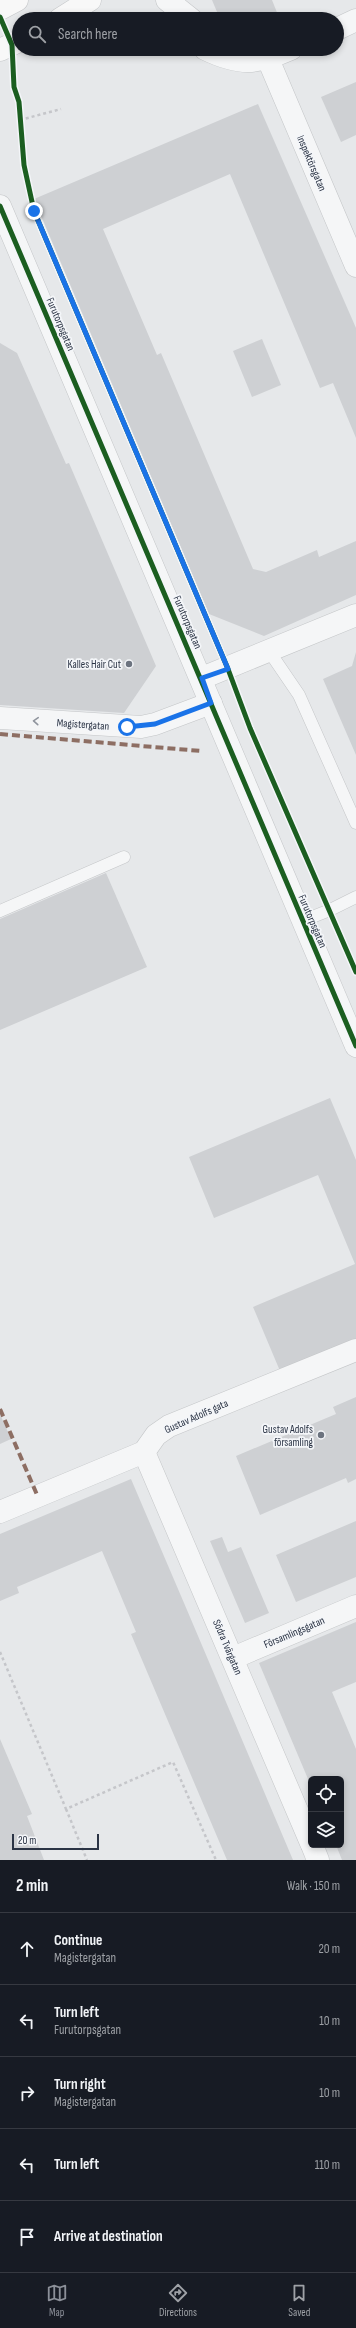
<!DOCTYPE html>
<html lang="en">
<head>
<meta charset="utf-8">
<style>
	body { margin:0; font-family:"Sofia Sans Condensed",sans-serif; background:#20242c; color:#f1f3f6 }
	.controls { position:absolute; right:12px; bottom:12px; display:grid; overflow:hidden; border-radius:6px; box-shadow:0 2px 6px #0003 }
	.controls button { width:36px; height:36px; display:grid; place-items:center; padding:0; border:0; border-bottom:1px solid #363941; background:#171b24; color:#f1f3f6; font:20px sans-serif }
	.scale { position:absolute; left:12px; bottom:10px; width:87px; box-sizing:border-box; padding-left:4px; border:2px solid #2b3445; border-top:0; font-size:11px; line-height:14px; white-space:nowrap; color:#2b3445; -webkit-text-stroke:3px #f4f6f9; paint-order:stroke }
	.stop { position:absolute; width:12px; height:12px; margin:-9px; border:3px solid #1a73e8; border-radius:50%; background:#fff }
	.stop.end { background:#1a73e8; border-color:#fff; box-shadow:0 1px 4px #0008 }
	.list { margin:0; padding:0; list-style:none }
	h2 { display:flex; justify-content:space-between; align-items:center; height:52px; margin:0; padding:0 16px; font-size:17px }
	h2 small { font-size:13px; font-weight:400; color:#9ea1a6 }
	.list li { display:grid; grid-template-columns:26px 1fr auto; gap:12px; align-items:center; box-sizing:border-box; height:72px; padding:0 16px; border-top:1px solid #363941 }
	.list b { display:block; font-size:15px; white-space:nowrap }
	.list p { margin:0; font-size:13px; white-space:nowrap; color:#9ea1a6 }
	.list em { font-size:13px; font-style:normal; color:#9ea1a6 }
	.icon { flex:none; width:22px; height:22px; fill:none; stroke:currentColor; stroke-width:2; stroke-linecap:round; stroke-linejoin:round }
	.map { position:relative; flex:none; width:356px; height:1860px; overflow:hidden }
	.search { position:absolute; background:#171b24; box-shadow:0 2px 6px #0003; left:12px; right:12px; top:12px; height:44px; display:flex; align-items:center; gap:10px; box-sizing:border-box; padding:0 14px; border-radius:22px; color:#9ea1a6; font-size:15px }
	.sheet { height:412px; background:#171b24 }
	nav { display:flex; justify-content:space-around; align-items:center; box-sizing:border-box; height:56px; border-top:1px solid #363941; background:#171b24; font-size:11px; color:#9ea1a6 }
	nav a { display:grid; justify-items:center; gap:2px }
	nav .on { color:#8c9099 }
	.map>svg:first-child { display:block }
	.building { fill:#ced0d3 }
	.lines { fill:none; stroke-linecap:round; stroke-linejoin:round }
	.service-casing { stroke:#c4c6c8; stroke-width:13 }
	.minor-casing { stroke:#c4c6c8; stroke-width:23 }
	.secondary-casing { stroke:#c4c6c8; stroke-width:23 }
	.path { stroke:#c5c6ca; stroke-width:2.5; stroke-dasharray:3 3; stroke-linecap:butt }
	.service { stroke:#f5f6f7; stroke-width:12 }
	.minor { stroke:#f5f6f7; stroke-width:22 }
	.secondary { stroke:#f8f8f8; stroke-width:22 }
	.quiet { stroke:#8d6e63; stroke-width:4; stroke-dasharray:8 4; stroke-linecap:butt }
	.cycleway-casing { stroke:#f4f6f9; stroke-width:8 }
	.cycleway { stroke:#1b5e20; stroke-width:5 }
	.oneway { stroke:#90959e }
	.route { stroke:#1a73e8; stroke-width:5 }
	.poi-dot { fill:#6c737f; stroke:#f4f6f9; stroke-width:1.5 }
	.labels { text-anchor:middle; stroke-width:3.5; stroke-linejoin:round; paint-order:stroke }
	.street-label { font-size:11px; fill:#2b3445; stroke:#f4f6f9 }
	.poi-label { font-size:11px; fill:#2b3445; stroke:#f4f6f9; text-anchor:end }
</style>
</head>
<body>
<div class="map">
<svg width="356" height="1860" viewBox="0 0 356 1860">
	<rect width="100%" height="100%" fill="#e6e8ea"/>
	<g class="building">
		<path d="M212 0H272L278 15 269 19H220Z"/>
		<path d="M356 82V135L341 142 321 97Z"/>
		<path d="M258 104 356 328V438L333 383 320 388 230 174 103 229 157 355 161 353 253 569 266 572 317 550 319 557 356 541V595L264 636 209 614 34 199Z"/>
		<path d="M262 339 281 385 252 397 233 351Z"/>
		<path d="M0 343 17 353 66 464 69 463 156 666 124 713 0 705Z"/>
		<path d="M356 652V755L323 679 352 666Z"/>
		<path d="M106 873 147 967 0 1030V919Z"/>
		<path d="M330 1098 356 1160V1339L280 1371 253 1307 355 1264 318 1175 214 1218 189 1157Z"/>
		<path d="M356 1397V1479L348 1483 346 1478 260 1515 236 1456 336 1414 333 1407Z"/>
		<path d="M0 1414 11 1439 0 1444Z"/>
		<path d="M131 1479 187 1610 293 1860H227L131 1634 136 1632 102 1551 17 1587 19 1593 0 1601V1534Z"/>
		<path d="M356 1521V1577L296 1602 276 1555Z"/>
		<path d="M222 1537 228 1552 241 1547 269 1613 245 1623 210 1541Z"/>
		<path d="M356 1622V1682L332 1692 356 1749V1860H342L336 1845H341V1779H311V1786L259 1663Z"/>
		<path d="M0 1739 32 1814 27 1816 44 1860H0Z"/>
	</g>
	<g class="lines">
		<g class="service-casing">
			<g id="service">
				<path d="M269 651 299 695 356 823"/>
				<path d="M0 911 124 857"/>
				<path d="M302 921 330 910 356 897"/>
			</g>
		</g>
		<g class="minor-casing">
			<g id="minor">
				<path d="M167 0 191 19"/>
				<path d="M337 29 356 20"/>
				<path d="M205 49C240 66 257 64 291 49"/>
				<path d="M268 59 356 266"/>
				<path d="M0 206 356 1046"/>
				<path d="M202 678 356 615"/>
				<path d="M0 718 141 727 155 724 211 703"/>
				<path d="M144 1452 311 1843"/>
				<path d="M0 1512 144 1452 156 1435 169 1426 356 1350"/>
				<path d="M233 1658 356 1606"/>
				<path d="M312 1845 318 1860"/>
			</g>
		</g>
		<g class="secondary-casing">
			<g id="secondary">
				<path d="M0 9 17 0"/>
				<path d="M60 19 90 0"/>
				<path d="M0 50 19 41"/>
			</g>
		</g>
		<g class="path">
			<path d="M20 120 61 109"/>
			<path d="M0 1652 66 1809 173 1762 216 1860"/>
			<path d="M66 1809 87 1860"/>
		</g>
		<use href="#service" class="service"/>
		<use href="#minor" class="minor"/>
		<use href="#secondary" class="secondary"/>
		<g class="quiet">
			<path d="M0 734 201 751"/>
			<path d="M0 1409 38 1497"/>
		</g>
		<g class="cycleway-casing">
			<g id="cycleway">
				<path d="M0 17 12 45 14 87 19 102 24 165 34 211 228 669 250 728 356 972"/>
				<path d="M0 206 356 1046"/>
			</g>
		</g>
		<use href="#cycleway" class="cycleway"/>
	</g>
	<defs><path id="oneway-chevron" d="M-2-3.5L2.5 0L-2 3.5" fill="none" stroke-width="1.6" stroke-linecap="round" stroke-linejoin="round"/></defs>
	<use class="oneway" href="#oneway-chevron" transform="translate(36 721) rotate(-176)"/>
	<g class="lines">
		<path class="route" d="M34 211 228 669 202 678 211 703 155 724 127 727"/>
	</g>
	<g class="poi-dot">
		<circle cx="129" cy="664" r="4"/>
		<circle cx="321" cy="1435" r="4"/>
	</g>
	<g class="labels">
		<g class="street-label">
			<text transform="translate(312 163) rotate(67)" y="4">Inspektörsgatan</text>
			<text transform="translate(61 324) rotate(67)" y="4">Furutorpsgatan</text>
			<text transform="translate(188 622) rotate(67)" y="4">Furutorpsgatan</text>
			<text transform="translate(83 724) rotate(4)" y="4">Magistergatan</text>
			<text transform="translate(313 921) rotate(67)" y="4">Furutorpsgatan</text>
			<text transform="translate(196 1416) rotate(-24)" y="4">Gustav Adolfs gata</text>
			<text transform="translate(294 1632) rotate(-23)" y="4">Församlingsgatan</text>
			<text transform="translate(228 1647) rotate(67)" y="4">Södra Tvärgatan</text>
		</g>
		<g class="poi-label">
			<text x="121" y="668">Kalles Hair Cut</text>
			<text x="313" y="1433">Gustav Adolfs<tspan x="313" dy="13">församling</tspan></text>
		</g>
	</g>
</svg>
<div class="controls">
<button><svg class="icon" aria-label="locate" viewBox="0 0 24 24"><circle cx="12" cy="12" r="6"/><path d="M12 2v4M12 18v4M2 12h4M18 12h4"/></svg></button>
<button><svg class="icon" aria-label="layers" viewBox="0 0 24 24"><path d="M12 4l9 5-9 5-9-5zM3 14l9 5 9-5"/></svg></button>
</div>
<div class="scale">20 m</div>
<div class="stop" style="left:127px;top:727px"></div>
<div class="stop end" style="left:34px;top:211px"></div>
<div class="search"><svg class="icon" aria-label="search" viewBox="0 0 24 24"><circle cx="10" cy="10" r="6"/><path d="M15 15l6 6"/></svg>Search here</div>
</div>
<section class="sheet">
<h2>2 min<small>Walk · 150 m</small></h2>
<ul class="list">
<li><svg class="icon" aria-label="ahead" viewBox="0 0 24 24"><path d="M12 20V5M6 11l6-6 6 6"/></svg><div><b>Continue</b><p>Magistergatan</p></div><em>20 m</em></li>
<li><svg class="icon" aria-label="left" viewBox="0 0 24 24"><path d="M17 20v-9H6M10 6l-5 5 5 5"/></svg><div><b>Turn left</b><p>Furutorpsgatan</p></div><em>10 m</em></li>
<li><svg class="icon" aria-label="right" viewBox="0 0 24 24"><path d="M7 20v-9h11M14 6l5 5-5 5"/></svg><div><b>Turn right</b><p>Magistergatan</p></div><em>10 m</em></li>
<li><svg class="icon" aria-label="left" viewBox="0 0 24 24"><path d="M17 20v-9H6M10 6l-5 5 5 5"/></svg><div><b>Turn left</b></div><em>110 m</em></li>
<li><svg class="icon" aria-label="arrive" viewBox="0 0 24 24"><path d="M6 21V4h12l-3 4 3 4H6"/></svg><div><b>Arrive at destination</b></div></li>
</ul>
</section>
<nav>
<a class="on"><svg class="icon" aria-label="map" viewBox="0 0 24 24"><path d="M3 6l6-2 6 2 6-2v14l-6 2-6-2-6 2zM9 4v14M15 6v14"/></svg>Map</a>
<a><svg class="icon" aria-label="directions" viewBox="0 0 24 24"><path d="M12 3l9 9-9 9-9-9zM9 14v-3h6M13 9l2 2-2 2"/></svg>Directions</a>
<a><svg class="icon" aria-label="saved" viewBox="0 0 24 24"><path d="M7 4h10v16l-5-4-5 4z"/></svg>Saved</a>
</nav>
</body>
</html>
